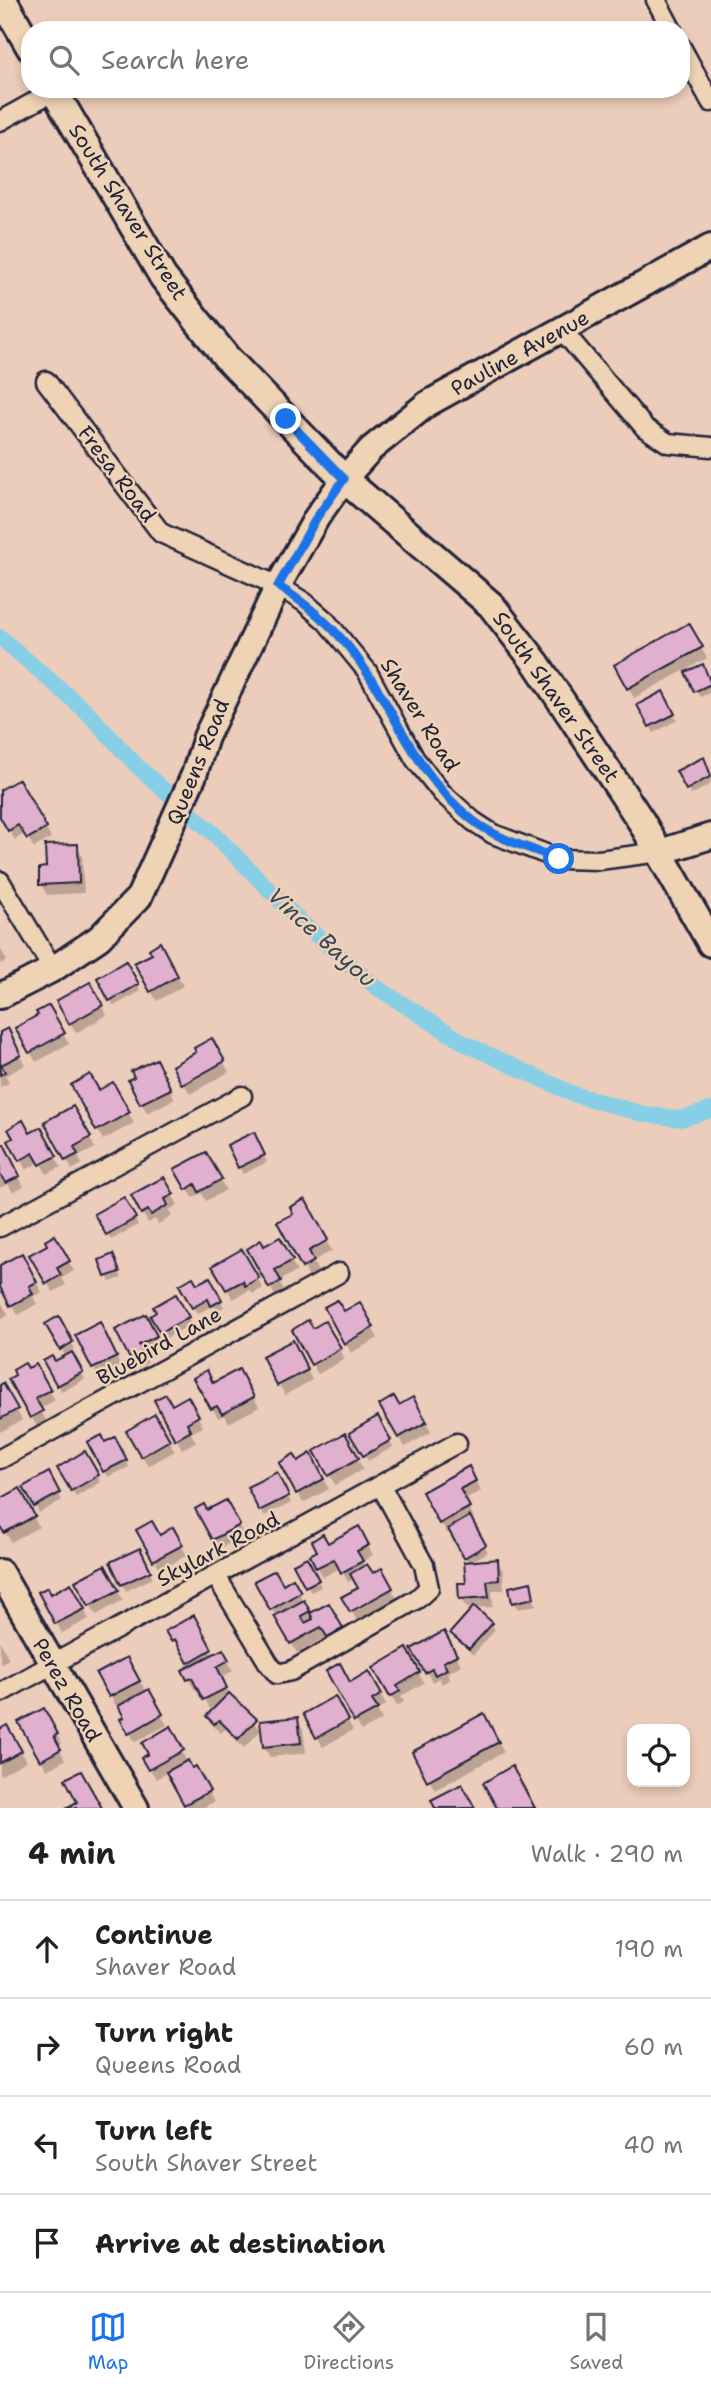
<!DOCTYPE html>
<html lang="en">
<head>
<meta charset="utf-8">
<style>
	body { margin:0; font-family:"Shantell Sans",sans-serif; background:#f2f2f2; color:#202124 }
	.controls { position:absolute; right:21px; bottom:21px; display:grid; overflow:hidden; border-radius:14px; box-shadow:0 4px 10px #0003 }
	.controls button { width:63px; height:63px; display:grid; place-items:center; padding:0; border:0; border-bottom:2px solid #e0e0e0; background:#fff; color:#202124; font:35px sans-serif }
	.stop { position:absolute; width:21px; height:21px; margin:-16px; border:5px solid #1a73e8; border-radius:50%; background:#fff }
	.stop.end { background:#1a73e8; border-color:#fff; box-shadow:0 2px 7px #0008 }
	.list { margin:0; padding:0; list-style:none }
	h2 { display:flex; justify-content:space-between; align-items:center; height:91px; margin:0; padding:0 28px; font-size:30px }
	h2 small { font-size:23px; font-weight:400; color:#757577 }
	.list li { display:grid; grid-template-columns:46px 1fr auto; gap:21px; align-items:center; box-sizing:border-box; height:98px; padding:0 28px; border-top:2px solid #e0e0e0 }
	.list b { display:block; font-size:26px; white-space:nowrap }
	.list p { margin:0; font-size:23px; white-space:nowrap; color:#757577 }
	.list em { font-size:23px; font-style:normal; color:#757577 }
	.icon { flex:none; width:38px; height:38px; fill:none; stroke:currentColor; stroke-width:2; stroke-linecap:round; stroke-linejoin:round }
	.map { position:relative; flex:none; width:711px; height:1808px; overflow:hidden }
	.search { position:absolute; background:#fff; box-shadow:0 4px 10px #0003; left:21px; right:21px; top:21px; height:77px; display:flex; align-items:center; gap:18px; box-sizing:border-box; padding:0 24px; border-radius:28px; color:#757577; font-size:26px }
	.sheet { height:483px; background:#fff }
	nav { display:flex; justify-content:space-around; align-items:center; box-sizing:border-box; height:98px; border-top:2px solid #e0e0e0; background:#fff; font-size:19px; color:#757577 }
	nav a { display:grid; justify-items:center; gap:4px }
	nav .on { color:#1a73e8 }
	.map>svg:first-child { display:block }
	.shadow { fill:#0003 }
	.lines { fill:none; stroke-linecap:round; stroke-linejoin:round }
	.canal { stroke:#86cfe7; stroke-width:16 }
	.building { fill:#e2b0cf; stroke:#22223b; stroke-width:2 }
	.street-casing { stroke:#22223b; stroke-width:23 }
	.secondary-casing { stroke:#22223b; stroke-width:30 }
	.primary-casing { stroke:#22223b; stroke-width:32 }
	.street { stroke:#eed3b5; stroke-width:18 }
	.secondary { stroke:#eed3b5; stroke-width:24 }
	.primary { stroke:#eed3b5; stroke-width:26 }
	.route { stroke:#1a73e8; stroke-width:9 }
	.labels { text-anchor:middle; stroke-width:5; stroke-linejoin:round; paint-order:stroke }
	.street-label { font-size:21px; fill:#22223b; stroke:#eed3b5 }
	.water-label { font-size:23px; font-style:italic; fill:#36455d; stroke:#eed3b5 }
</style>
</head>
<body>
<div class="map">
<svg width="711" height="1808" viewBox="0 0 711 1808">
	<rect width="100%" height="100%" fill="#ecccba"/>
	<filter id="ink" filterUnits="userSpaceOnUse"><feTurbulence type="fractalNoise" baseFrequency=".0143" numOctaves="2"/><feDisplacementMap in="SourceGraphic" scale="14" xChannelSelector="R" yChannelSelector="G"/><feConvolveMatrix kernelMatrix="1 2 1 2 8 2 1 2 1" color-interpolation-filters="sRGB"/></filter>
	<g filter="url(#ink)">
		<g class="shadow">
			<path d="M688 626 707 658 634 698 616 666Z"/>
			<path d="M706 672 711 692 700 697 696 691Z"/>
			<path d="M662 694 677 720 654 733 639 706Z"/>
			<path d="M704 759 711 772V784L691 795 679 772Z"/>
			<path d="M19 781 51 838 34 848 25 833 15 840 0 814V792Z"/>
			<path d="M77 846 82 856 84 893 47 895 41 885 48 869Z"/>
			<path d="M159 945 183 986 157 1001 136 964 154 954Z"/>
			<path d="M0 948 7 961 0 964Z"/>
			<path d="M126 964 141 991 114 1006 99 979Z"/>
			<path d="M90 984 107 1015 76 1033 58 1001Z"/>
			<path d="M48 1007 69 1044 36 1062 17 1029 41 1016Z"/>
			<path d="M0 1034 13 1040 25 1065 5 1076 9 1083 0 1087Z"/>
			<path d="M211 1040 229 1072 190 1094 174 1066 199 1053Z"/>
			<path d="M161 1071 175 1099 147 1113 130 1081Z"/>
			<path d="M112 1084 134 1123 103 1140 73 1086 98 1092Z"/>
			<path d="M73 1108 95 1148 78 1157 82 1164 72 1170 63 1154Z"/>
			<path d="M22 1123 40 1162 26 1170 11 1141 15 1139Z"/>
			<path d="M256 1141 267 1162 243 1174 229 1146Z"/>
			<path d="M0 1147 9 1156 24 1187 13 1192 8 1184 0 1188Z"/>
			<path d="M205 1154 226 1190 206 1201 202 1193 193 1198 177 1170Z"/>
			<path d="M56 1158 61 1167 47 1174 42 1166Z"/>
			<path d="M163 1179 178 1205 169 1210 172 1216 158 1224 155 1219 148 1223 133 1196Z"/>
			<path d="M123 1199 138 1225 111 1240 96 1215Z"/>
			<path d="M304 1201 332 1251 313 1261 318 1272 309 1277 280 1223 295 1214Z"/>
			<path d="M54 1237 74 1271 62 1278 66 1285 53 1292 32 1256 50 1246Z"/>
			<path d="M279 1240 297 1271 279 1281 285 1292 276 1297 249 1249 264 1248Z"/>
			<path d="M241 1251 263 1288 253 1294 250 1290 233 1299 215 1267Z"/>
			<path d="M21 1256 42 1292 33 1297 37 1304 18 1315 0 1283V1267Z"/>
			<path d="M116 1263 122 1278 110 1282 107 1276Z"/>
			<path d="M209 1279 224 1307 217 1311 213 1305 197 1314 181 1285 196 1286Z"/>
			<path d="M175 1296 191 1324 165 1339 153 1316Z"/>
			<path d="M0 1300 8 1314 1 1319 0 1318Z"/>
			<path d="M359 1305 378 1338 351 1353 326 1308 343 1314Z"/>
			<path d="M58 1318 75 1349 70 1352 85 1379 62 1392 45 1362 54 1363 66 1357 48 1324Z"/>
			<path d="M325 1323 345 1359 318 1374 294 1331 312 1330Z"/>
			<path d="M151 1326 161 1346 144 1355 148 1363 137 1368 117 1331Z"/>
			<path d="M105 1334 121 1367 99 1378 77 1336Z"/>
			<path d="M298 1352 312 1380 285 1395 279 1385Z"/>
			<path d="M35 1366 55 1400 40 1409 47 1422 37 1427 11 1379Z"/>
			<path d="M238 1371 259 1407 229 1423 225 1415 218 1418 196 1378 213 1385Z"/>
			<path d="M2 1385 22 1420 0 1432V1387Z"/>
			<path d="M188 1398 203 1427 191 1433 196 1442 182 1449 156 1401 172 1407Z"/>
			<path d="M413 1399 431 1432 405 1447 381 1405 398 1407Z"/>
			<path d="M155 1417 175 1451 148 1466 129 1432Z"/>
			<path d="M377 1419 393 1447 368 1461 352 1433Z"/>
			<path d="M345 1436 363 1469 335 1485 317 1451Z"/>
			<path d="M90 1443 118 1445 129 1467 108 1477Z"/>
			<path d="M84 1454 101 1482 76 1497 59 1469Z"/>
			<path d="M310 1456 329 1489 303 1503 281 1463H297Z"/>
			<path d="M468 1469 481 1491 464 1500 474 1518 470 1520 488 1552 469 1563 451 1531 447 1533 424 1493Z"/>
			<path d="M276 1474 291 1503 264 1516 249 1488Z"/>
			<path d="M48 1475 62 1500 39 1513 25 1487Z"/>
			<path d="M19 1491 39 1527 11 1542 0 1523V1501Z"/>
			<path d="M225 1502 244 1535 219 1549 197 1510 207 1512Z"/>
			<path d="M359 1529 373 1555 362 1562 365 1568 372 1576 381 1571 397 1598 357 1621 344 1598 361 1588 355 1578 348 1582 340 1568 323 1577 312 1556Z"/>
			<path d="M172 1530 187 1555 161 1570 138 1531 160 1537Z"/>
			<path d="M142 1556 153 1578 126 1591 112 1563Z"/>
			<path d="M306 1559 321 1587 311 1592 296 1565Z"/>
			<path d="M497 1561 503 1571 504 1590H492L493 1607 467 1608 461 1599 467 1584Z"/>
			<path d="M104 1567 123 1600 96 1615 78 1582Z"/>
			<path d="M293 1581 310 1615 329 1605 347 1639 334 1646 328 1636 297 1653 256 1582 283 1586Z"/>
			<path d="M530 1584 536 1605 518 1609 514 1603Z"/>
			<path d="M41 1593 76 1595 89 1619 62 1633Z"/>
			<path d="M193 1617 214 1656 223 1652 233 1671 221 1677 230 1696 261 1730 244 1748 225 1729 221 1733 214 1727 208 1717 219 1704 210 1709 199 1687 194 1689 184 1671 192 1667 167 1631Z"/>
			<path d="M491 1624 495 1630 473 1655 452 1633Z"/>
			<path d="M443 1633 461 1665 447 1673 451 1679 442 1684 439 1678 432 1682 414 1649Z"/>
			<path d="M0 1641 9 1659 0 1664Z"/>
			<path d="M406 1651 424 1683 401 1696 404 1702 397 1706 375 1668Z"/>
			<path d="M126 1659 167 1725 135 1742 122 1720 126 1718 119 1705 116 1706 99 1674Z"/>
			<path d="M328 1671 349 1684 369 1673 386 1705 377 1710 382 1720 361 1731Z"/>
			<path d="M334 1698 353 1730 323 1747 305 1714Z"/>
			<path d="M43 1710 62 1744 58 1746 65 1760 47 1770 20 1723Z"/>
			<path d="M483 1715 504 1752 435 1790 414 1752Z"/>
			<path d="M297 1719 303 1729 306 1753 270 1757 264 1747Z"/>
			<path d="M7 1727 26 1761 0 1776V1731Z"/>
			<path d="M170 1729 191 1770 195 1768 214 1802 202 1808H188L168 1772 156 1779 144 1759 151 1755Z"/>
		</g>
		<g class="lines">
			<path class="canal" d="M0 637 87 712 138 767 214 834 301 922 376 987 466 1044 573 1094 643 1114 681 1119 711 1110"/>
		</g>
		<g class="building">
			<path d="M689 623 703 647 627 689 614 665Z"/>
			<path d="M703 664 711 684 694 692 685 672Z"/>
			<path d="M663 691 675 714 649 727 637 705Z"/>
			<path d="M704 757 711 776 686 790 676 771Z"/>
			<path d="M19 779 47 828 27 839 18 825 8 831 0 817V790Z"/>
			<path d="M78 844 79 883 39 885V868L46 867 45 845Z"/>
			<path d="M160 942 178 976 150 992 134 963 152 954 149 949Z"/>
			<path d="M126 961 139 984 109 1001 97 978Z"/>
			<path d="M90 982 103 1005 69 1024 56 1001Z"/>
			<path d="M49 1005 65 1033 29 1053 15 1028 38 1015 36 1012Z"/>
			<path d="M8 1028 21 1055 1 1065 5 1072 0 1075V1032Z"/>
			<path d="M212 1038 225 1061 182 1085 172 1066 196 1052 194 1048Z"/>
			<path d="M156 1059 171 1089 140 1104 128 1080 134 1077 131 1071Z"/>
			<path d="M90 1074 99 1090 113 1082 130 1112 96 1131 71 1085Z"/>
			<path d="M73 1106 91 1137 74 1147 78 1154 65 1161 44 1122Z"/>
			<path d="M23 1120 30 1133 41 1127 57 1156 40 1165 33 1153 19 1161 8 1141 13 1138 8 1129Z"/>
			<path d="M254 1132 265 1155 238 1168 227 1145Z"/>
			<path d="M4 1144 20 1176 6 1183 0 1175V1145Z"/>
			<path d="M206 1152 222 1179 199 1192 195 1184 186 1190 174 1169Z"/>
			<path d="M164 1177 174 1194 165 1199 168 1205 151 1215 148 1210 141 1214 131 1195Z"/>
			<path d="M124 1197 136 1218 106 1235 94 1214Z"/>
			<path d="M305 1199 328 1240 309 1251 314 1261 302 1268 277 1222 293 1214 290 1207Z"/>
			<path d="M55 1235 70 1261 57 1268 61 1275 46 1284 29 1255 47 1245 45 1241Z"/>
			<path d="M280 1237 293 1260 275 1270 281 1281 269 1288 247 1249 261 1240 264 1246Z"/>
			<path d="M242 1249 259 1278 245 1286 243 1281 226 1290 212 1266Z"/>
			<path d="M22 1253 37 1282 29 1286 33 1294 10 1306 0 1287V1265Z"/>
			<path d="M113 1254 120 1272 105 1277 99 1260Z"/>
			<path d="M193 1277 197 1284 210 1277 222 1300 211 1306 208 1299 192 1308 179 1285Z"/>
			<path d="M176 1294 189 1317 160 1333 150 1316 156 1312 153 1307Z"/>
			<path d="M337 1300 344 1311 360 1302 374 1327 344 1344 324 1307Z"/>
			<path d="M146 1314 157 1336 139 1345 143 1352 130 1359 115 1330Z"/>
			<path d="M59 1316 73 1342 60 1350 45 1324Z"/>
			<path d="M308 1320 313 1328 325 1321 341 1348 311 1365 292 1330Z"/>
			<path d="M100 1322 117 1357 92 1369 75 1335Z"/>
			<path d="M293 1340 308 1370 277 1386 262 1356Z"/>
			<path d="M72 1352 83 1372 57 1386 43 1361 52 1356 55 1361Z"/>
			<path d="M25 1363 28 1368 36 1364 51 1390 35 1398 43 1411 30 1418 8 1379 15 1375 13 1370Z"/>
			<path d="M239 1369 254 1397 222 1414 217 1406 211 1409 193 1378 207 1370 213 1383Z"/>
			<path d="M3 1383 18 1409 0 1419V1385Z"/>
			<path d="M166 1394 172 1405 188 1396 199 1416 187 1423 191 1431 175 1440 154 1400Z"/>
			<path d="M394 1396 399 1405 413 1397 427 1422 398 1438 379 1405Z"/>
			<path d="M155 1414 170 1440 141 1457 126 1431Z"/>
			<path d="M378 1416 391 1440 363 1456 349 1433Z"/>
			<path d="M345 1433 359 1458 328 1476 314 1451Z"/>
			<path d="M102 1435 105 1442 115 1437 127 1460 103 1472 87 1442Z"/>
			<path d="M85 1451 99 1475 71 1491 57 1468Z"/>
			<path d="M311 1453 324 1479 296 1494 279 1463 294 1454 298 1461Z"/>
			<path d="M469 1466 476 1481 460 1489 470 1507 439 1524 422 1492Z"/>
			<path d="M49 1472 60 1493 34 1507 23 1487Z"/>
			<path d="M277 1472 289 1496 259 1511 247 1487Z"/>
			<path d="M20 1488 35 1516 4 1533 0 1526V1499Z"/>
			<path d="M226 1500 240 1525 212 1540 195 1509 204 1504 207 1510Z"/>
			<path d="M470 1516 486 1545 464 1558 448 1529Z"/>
			<path d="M152 1521 160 1535 173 1527 183 1545 153 1561 136 1530Z"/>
			<path d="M359 1526 369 1545 357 1551 363 1561 341 1573 334 1559 316 1568 310 1555 317 1551 312 1541 323 1534 328 1543Z"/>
			<path d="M140 1548 151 1571 121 1585 110 1562Z"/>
			<path d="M307 1557 319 1580 305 1587 293 1564Z"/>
			<path d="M498 1559 499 1580 487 1581 489 1597 459 1599 458 1583H466L464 1562Z"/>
			<path d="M367 1564 373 1573 382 1568 393 1588 350 1612 341 1597 358 1588 350 1574Z"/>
			<path d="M105 1565 119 1590 89 1606 75 1581Z"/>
			<path d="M275 1570 283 1584 293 1578 301 1592 270 1610 254 1581Z"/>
			<path d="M531 1582 534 1598 512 1603 509 1587Z"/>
			<path d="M71 1583 85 1609 55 1624 38 1592 48 1587 51 1594Z"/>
			<path d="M304 1600 310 1611 301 1616 305 1623 313 1619 310 1613 329 1603 343 1628 327 1637 321 1627 290 1644 274 1616Z"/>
			<path d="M474 1606 493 1623 469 1649 450 1633Z"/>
			<path d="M194 1615 212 1649 188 1663 175 1639 171 1641 165 1631Z"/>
			<path d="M444 1631 457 1655 443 1662 447 1669 435 1675 432 1669 425 1673 411 1649Z"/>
			<path d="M407 1648 420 1672 397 1686 400 1691 390 1697 373 1668Z"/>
			<path d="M223 1649 229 1660 217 1667 227 1688 203 1700 192 1678 187 1680 182 1670Z"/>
			<path d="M127 1657 140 1681 109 1697 96 1674Z"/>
			<path d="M340 1663 350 1682 369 1671 382 1694 372 1700 378 1709 354 1722 326 1671Z"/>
			<path d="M149 1689 163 1714 128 1734 120 1719 124 1717 118 1706Z"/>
			<path d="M229 1693 257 1719 238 1739 219 1720 214 1724 206 1716Z"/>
			<path d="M335 1696 348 1720 316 1738 303 1714Z"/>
			<path d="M44 1708 58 1734 54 1736 61 1749 40 1761 18 1722Z"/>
			<path d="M484 1713 499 1742 427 1781 412 1752Z"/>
			<path d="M298 1717 301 1743 263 1747 260 1721Z"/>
			<path d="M7 1725 22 1751 0 1763V1729Z"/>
			<path d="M171 1726 184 1750 148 1770 141 1758 148 1754 142 1743Z"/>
			<path d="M188 1760 192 1768 196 1766 210 1791 184 1805 166 1772Z"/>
			<path d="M512 1766 535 1808H497L483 1783Z"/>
			<path d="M81 1771 102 1808H66L77 1802 65 1779Z"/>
			<path d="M462 1784 475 1808H435L431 1800Z"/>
		</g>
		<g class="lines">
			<g class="street-casing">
				<g id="street">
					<path d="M656 0 672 30"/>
					<path d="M681 47 711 102"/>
					<path d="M0 121 54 91"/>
					<path d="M562 330 645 428 668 443 711 447"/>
					<path d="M46 381 161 533 278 586 304 602 326 621 367 671 415 759 442 793 473 821 493 834 559 859 599 860 660 852"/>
					<path d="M0 881 53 969"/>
					<path d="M0 1227 242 1096"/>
					<path d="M0 1459 339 1273"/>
					<path d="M216 1576 269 1664 277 1674 291 1671 417 1599 429 1588 424 1565 381 1486"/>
					<path d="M0 1693 457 1443"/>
				</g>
			</g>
			<g class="secondary-casing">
				<g id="secondary">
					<path d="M660 852 711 836"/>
					<path d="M0 996 53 969 99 938 139 897 194 775 206 737 278 586 317 517 344 479 371 449 427 404 711 247"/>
					<path d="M0 1572 136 1808"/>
				</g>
			</g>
			<g class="primary-casing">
				<g id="primary">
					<path d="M3 0 30 47"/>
					<path d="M53 89 163 277 226 357 344 479 491 605 536 663 641 821 711 943"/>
				</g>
			</g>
			<use href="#street" class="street"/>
			<use href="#secondary" class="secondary"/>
			<use href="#primary" class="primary"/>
		</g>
	</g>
	<g class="lines" filter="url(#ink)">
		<path class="route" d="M286 419 344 479 317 517 278 586C314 608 343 635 366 671 402 725 419 777 471 819 496 839 529 848 559 859"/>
	</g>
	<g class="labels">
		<g class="street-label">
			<text transform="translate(128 212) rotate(58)" y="7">South Shaver Street</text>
			<text transform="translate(520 353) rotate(-29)" y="7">Pauline Avenue</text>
			<text transform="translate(117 474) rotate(53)" y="7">Fresa Road</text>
			<text transform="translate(556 697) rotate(55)" y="7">South Shaver Street</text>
			<text transform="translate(420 715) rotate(58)" y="7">Shaver Road</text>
			<text transform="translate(198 762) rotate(-68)" y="7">Queens Road</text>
			<text transform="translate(159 1346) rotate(-29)" y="7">Bluebird Lane</text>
			<text transform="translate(218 1549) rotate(-28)" y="7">Skylark Road</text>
			<text transform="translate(67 1690) rotate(60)" y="7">Perez Road</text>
		</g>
		<g class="water-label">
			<text transform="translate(322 937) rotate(42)" y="8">Vince Bayou</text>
		</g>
	</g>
</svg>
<div class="controls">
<button><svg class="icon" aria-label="locate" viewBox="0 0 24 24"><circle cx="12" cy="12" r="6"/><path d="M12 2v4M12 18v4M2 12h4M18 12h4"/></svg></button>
</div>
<div class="stop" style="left:559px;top:859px"></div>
<div class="stop end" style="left:286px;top:419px"></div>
<div class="search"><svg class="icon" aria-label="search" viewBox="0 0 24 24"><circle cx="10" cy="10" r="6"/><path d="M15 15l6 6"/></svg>Search here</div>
</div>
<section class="sheet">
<h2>4 min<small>Walk · 290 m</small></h2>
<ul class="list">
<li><svg class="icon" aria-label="ahead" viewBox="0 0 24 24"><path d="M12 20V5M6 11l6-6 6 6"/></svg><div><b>Continue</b><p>Shaver Road</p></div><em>190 m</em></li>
<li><svg class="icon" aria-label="right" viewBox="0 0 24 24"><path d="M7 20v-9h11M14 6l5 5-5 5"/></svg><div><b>Turn right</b><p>Queens Road</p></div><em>60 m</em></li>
<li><svg class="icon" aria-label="left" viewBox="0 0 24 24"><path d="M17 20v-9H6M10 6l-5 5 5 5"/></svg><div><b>Turn left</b><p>South Shaver Street</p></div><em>40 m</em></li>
<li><svg class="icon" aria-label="arrive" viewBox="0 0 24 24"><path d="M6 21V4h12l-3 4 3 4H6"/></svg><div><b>Arrive at destination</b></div></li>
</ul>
</section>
<nav>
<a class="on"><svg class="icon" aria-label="map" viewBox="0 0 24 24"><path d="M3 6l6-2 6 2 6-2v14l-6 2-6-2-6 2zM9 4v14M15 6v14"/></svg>Map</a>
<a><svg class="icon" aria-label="directions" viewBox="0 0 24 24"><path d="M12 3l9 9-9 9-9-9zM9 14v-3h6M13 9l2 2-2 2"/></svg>Directions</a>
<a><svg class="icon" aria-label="saved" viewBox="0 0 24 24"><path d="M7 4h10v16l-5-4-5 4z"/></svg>Saved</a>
</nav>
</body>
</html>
